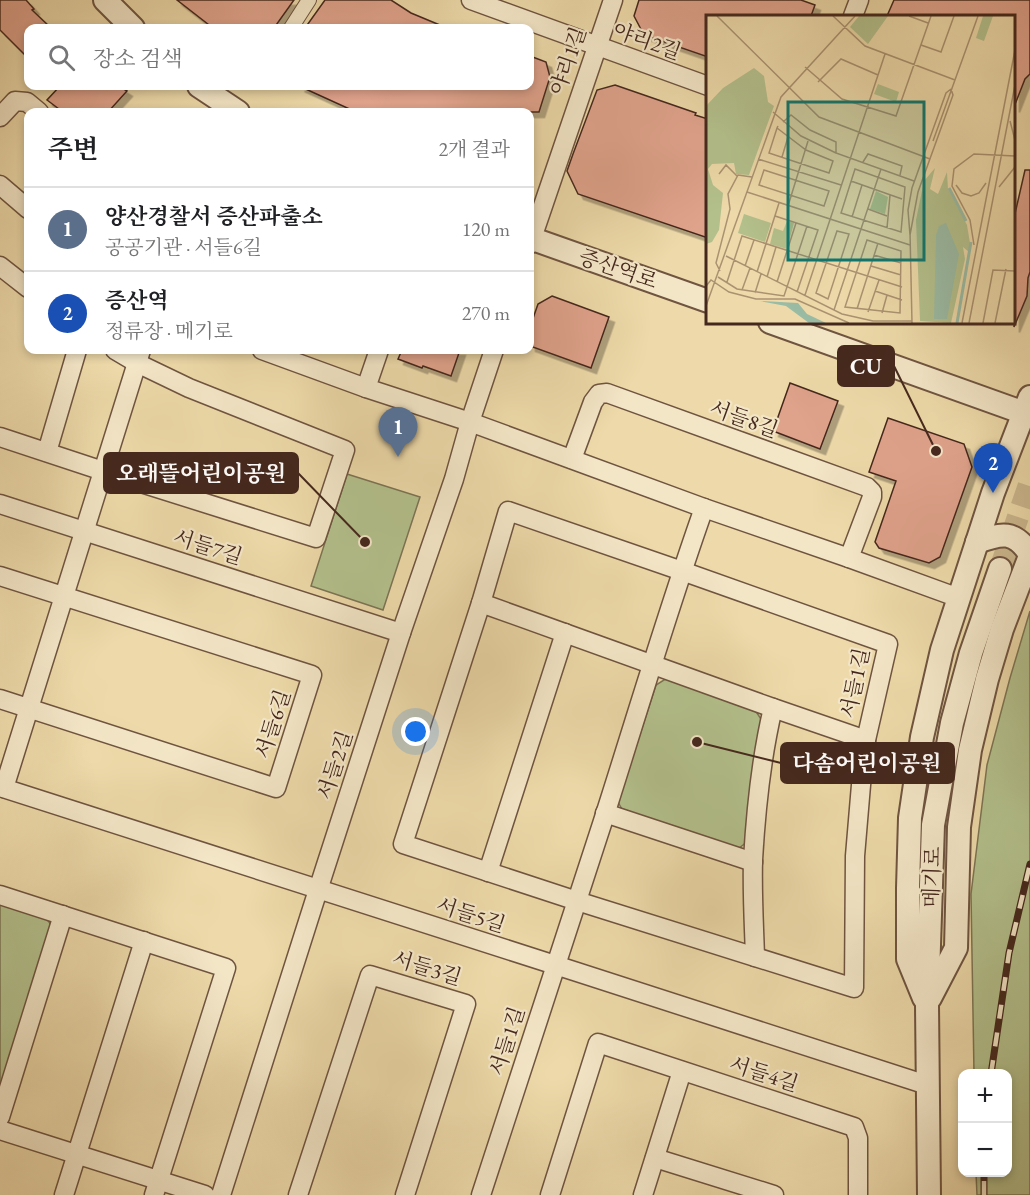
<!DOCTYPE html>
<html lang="ko">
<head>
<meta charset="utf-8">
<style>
	body { margin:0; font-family:"EB Garamond","Noto Serif KR",serif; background:#f2f2f2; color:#202124 }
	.controls { position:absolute; right:18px; bottom:18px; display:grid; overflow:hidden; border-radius:12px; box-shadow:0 3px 9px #0003 }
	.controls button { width:54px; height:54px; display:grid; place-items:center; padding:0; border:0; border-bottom:2px solid #e0e0e0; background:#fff; color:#202124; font:30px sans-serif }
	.you { position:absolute; left:416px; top:732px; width:21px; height:21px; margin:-15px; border:4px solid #fff; border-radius:50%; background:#1a73e8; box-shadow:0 0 0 9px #1a73e833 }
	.badge { display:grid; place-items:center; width:39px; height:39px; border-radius:50%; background:#0b8043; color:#fff; font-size:20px; font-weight:700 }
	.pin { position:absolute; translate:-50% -50px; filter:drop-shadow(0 2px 3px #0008) }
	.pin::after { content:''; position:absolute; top:32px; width:21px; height:18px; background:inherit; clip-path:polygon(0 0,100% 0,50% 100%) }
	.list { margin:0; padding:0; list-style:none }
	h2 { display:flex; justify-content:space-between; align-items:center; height:78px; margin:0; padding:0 24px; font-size:26px }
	h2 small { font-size:20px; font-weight:400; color:#757577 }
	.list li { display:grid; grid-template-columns:39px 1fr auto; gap:18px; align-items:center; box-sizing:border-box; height:84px; padding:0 24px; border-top:2px solid #e0e0e0 }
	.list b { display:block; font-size:22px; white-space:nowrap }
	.list p { margin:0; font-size:20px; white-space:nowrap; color:#757577 }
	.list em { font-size:20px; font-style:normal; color:#757577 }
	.icon { flex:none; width:33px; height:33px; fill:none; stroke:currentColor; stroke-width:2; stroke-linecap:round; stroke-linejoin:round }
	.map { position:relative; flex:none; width:1030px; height:1195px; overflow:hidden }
	.search { position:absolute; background:#fff; box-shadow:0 3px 9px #0003; left:24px; top:24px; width:510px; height:66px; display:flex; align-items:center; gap:15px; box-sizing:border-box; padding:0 21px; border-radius:12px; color:#757577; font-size:22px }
	.panel { position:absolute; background:#fff; box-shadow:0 3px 9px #0003; left:24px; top:108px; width:510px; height:246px; border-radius:12px }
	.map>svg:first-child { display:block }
	.green { fill:#b3c08c; stroke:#7c7454; stroke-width:1.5 }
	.building { fill:#dfa28b; stroke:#45281d; stroke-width:1.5; filter:url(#shadow) }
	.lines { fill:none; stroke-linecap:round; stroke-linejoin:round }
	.tertiary-tunnel { stroke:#cbb68d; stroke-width:22; stroke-dasharray:22 11; stroke-linecap:butt }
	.pedestrian-casing { stroke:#6f5440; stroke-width:16 }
	.minor-casing { stroke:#6f5440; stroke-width:21 }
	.tertiary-casing { stroke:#6f5440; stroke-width:26 }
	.pedestrian { stroke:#f3e6c7; stroke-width:14 }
	.minor { stroke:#f3e6c7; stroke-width:18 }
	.tertiary { stroke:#f3e6c7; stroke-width:22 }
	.rail-casing { stroke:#45281d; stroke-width:7 }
	.rail { stroke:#f3e6c7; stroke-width:4.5; stroke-dasharray:14; stroke-linecap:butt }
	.labels { text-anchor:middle; stroke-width:4.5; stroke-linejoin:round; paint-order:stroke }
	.street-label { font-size:21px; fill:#45281d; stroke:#f3e6c7 }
	.inset-river { fill:none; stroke:#9abba4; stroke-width:3 }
	.inset-road { fill:none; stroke:#aa9271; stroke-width:1.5 }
	.view { fill:#0f766e; fill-opacity:0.15; stroke:#0f766e; stroke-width:3 }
	.inset-edge { fill:none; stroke:#45281d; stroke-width:3 }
	.leader { fill:none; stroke:#45281d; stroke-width:2 }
	.callout-dot { fill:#45281d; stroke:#f3e6c7; stroke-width:2 }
	.callout { fill:#45281d; stroke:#45281d; stroke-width:2 }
	.callout-label { font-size:22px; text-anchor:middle; font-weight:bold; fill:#fff }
</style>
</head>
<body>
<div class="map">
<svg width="1030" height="1195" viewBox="0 0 1030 1195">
	<defs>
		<filter id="shadow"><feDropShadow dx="5.5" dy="5.5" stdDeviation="0" flood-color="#0004"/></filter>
	</defs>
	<rect width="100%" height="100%" fill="#edd9a9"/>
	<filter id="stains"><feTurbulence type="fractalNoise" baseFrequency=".00333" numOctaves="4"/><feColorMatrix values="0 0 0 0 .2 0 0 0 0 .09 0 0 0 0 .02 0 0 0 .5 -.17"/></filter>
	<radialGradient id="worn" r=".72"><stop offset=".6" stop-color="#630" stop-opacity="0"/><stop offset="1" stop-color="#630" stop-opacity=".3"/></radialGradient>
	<g class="green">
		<path d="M347 474 420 497 383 610 311 586Z"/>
		<path d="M1030 611V1195H977L976 1173 1008 1172V1074L974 1073 971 894 987 765 1010 678Z"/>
		<path d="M667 678 753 707 761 719 748 841 738 849 623 811 618 802 656 685Z"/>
		<path d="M0 903 45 917 49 922 53 930 0 1096Z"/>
	</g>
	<g class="building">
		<path d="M0 0H26L34 9 32 10 51 28H28V58L0 30Z"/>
		<path d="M177 0H294L274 28H213Z"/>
		<path d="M325 0H391L411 13 447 28H305Z"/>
		<path d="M639 0H801L815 5 811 16H708V57L644 35 634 16Z"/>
		<path d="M894 0H1030V74L1025 79 1014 107V16H887Z"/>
		<path d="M530 56 546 62 550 77 539 112H356L299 86H530Z"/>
		<path d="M615 85 696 113 695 115 708 119V238L578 194 567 171 573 154 597 90Z"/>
		<path d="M60 86H119L127 91 108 112H63L47 100Z"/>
		<path d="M1025 170H1030V272L1028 278 1027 296 1014 327V218Z"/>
		<path d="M552 296 609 317 591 368 530 346V327L538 304Z"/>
		<path d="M402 350H460L451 376 423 366 422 368 398 359Z"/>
		<path d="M790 383 838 401 820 449 773 431Z"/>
		<path d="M888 418 964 444 972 467 940 557 929 563 879 548 875 542 896 481 869 472Z"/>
	</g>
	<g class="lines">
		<path class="tertiary-tunnel" d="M1000 569 1030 482"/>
		<g class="pedestrian-casing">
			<path id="pedestrian" d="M291 28 309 0"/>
		</g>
		<g class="minor-casing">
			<g id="minor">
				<path d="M471 0 708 86"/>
				<path d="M853 16 859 0"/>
				<path d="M0 117 15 101 27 102 39 112"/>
				<path d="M0 185 28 209"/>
				<path d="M530 244 613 0"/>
				<path d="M0 266 28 288"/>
				<path d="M262 350 366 388"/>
				<path d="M379 350 366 388 470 422 704 508 849 558 959 598"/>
				<path d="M0 437 103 471 316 538 345 450 189 388 137 363 115 350"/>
				<path d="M47 452 77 350"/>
				<path d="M572 459 593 402 599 394 607 393 867 487 872 492V497L849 558"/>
				<path d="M0 504 401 633"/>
				<path d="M508 511 682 571 888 644 866 740 861 785 855 856 854 988 577 901 403 844 481 603Z"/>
				<path d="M0 576 312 675 276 788 0 699"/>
				<path d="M481 603 773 708 866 740"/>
				<path d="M0 787 577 972 927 1085"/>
				<path d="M4 788 141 350"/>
				<path d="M605 813 753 862"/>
				<path d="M488 872 565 633"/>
				<path d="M0 895 226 968 154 1195"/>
				<path d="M755 957C754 925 752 892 753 860 756 808 761 758 773 708"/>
				<path d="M0 1117 63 915"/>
				<path d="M0 1130 205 1195"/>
				<path d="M655 1158 774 1195"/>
				<path d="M64 1195 144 941"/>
				<path d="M221 1195 318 890 401 633 454 479 470 422 494 350"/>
				<path d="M298 1195 370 975 466 1004 405 1195"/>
				<path d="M481 1195C521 1071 562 948 602 824 636 718 667 612 704 508"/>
				<path d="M550 1195 598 1043 854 1127 858 1138V1195"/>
				<path d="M643 1195 682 1071"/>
			</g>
		</g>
		<g class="tertiary-casing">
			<g id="tertiary">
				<path d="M105 0 133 28"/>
				<path d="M199 86 238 112"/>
				<path d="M530 238 708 301"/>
				<path d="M770 322 1030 415"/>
				<path d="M977 542C1002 533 1014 530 1030 554"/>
				<path d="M924 998 908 959V888L910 818 922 737 942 650 993 493 1030 397"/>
				<path d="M930 998 956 948 959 827 970 750 987 679 1002 629 1030 556"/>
				<path d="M929 1195 927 1005 933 825 952 723 971 653 1000 569"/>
			</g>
		</g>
		<use href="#pedestrian" class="pedestrian"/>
		<use href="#minor" class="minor"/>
		<use href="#tertiary" class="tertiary"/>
		<g class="rail-casing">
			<g id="rail">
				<path d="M991 1074 1009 953 1030 864"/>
				<path d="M984 1195V1172"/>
			</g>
		</g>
		<use href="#rail" class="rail"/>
	</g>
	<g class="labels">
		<g class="street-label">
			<text transform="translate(647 41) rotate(20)" y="7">야리2길</text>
			<text transform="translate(568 61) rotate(-71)" y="7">야리1길</text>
			<text transform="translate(618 269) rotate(19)" y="7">증산역로</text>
			<text transform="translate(744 419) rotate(20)" y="7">서들8길</text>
			<text transform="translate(208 547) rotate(18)" y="7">서들7길</text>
			<text transform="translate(855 683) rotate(-78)" y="7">서들1길</text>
			<text transform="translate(273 724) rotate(-72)" y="7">서들6길</text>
			<text transform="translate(335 765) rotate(-72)" y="7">서들2길</text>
			<text transform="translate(932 877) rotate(-88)" y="7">메기로</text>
			<text transform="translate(471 915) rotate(18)" y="7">서들5길</text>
			<text transform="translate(427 968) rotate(17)" y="7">서들3길</text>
			<text transform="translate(507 1041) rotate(-72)" y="7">서들1길</text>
			<text transform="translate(764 1074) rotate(18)" y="7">서들4길</text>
		</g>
	</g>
	<g transform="translate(706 15)">
		<rect width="309" height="309" fill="#edd9a9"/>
		<path d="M153 1H182L162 29 144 12ZM277 1H287L278 26 270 23ZM48 53 58 61 62 87 68 91 43 160 30 159 28 148 6 149 2 154 7 170 17 178 13 215 6 227 0 229V91L17 73ZM172 69 193 77 190 87 168 79ZM229 153 224 174 232 179 241 157 242 174 261 210 264 228 263 237 257 232 259 244 245 308 214 306 210 205 218 166ZM170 176 182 182 179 199 164 194ZM38 199 65 208 59 227 32 218ZM81 206 88 208 81 234 64 229 68 213 77 216Z" fill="#b3c08c"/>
		<path d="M240 208 253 239 241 304H228L230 220 233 211ZM54 286 92 288 101 299 120 308H103L80 291Z" fill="#9abba4"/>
		<path class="inset-river" d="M243 173 260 206M251 308 265 227"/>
		<path class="inset-road" d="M11 1 113 102 224 144M127 1 159 31 249 65M203 1 222 8M215 30 235 37 248 1M99 52 136 84 190 101 225 1M112 67 135 44 172 60M67 97 95 121 130 138M304 106 309 125M77 107 85 100 104 115 130 127V138L208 166M71 113 100 135 127 146 123 158 63 138 71 113 72 111M227 126 272 1M76 142 82 122M52 144 135 170M157 147 162 139 196 151 194 160M149 154 199 172 195 217 135 198ZM58 155 123 176 118 191 53 170ZM13 159 20 150 31 161M145 166 196 184M250 170 256 178 265 181 273 178 280 168M293 172 309 152M41 177 204 230M82 191 102 126M162 194 181 201M69 201 112 215 91 277M146 202 156 170M181 213 184 180M131 216 143 219 122 284 110 278ZM204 217 206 308M204 220 202 195 206 173 240 78 245 74M204 220 212 177 247 80 245 74M161 225 195 236 194 298 139 292ZM268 230 264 205 246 171 248 154 268 139 309 141M168 240 195 248M20 241 136 299 167 306H206M39 251 48 225M165 251 195 260M14 256 10 248 24 194 22 179 32 160 46 162M51 257 73 188M12 262 31 274 78 281 101 211M61 262 70 232M21 267 36 221 196 272M71 267 90 208M0 271 5 265 23 277 50 284H89L143 308M36 275 44 253M169 276 196 285M49 278 55 259M99 280 179 39M0 291 75 82 149 1M151 294 172 228M128 295 175 154M162 297 173 265M176 298 181 280M256 308 309 35M263 308 309 70M277 308 287 255 309 256M289 308 300 254"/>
		<path class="view" d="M82 87H218V245H82Z"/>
		<rect width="309" height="309" class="inset-edge"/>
	</g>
	<path class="leader" d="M936 451L894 366M365 542L298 473M697 742L781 763"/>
	<g class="callout-dot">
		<circle cx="936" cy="451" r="6"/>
		<circle cx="365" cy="542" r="6"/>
		<circle cx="697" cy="742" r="6"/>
	</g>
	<g class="callout">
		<rect x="838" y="346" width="56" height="40" rx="6"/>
		<rect x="104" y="453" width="194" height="40" rx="6"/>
		<rect x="781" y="743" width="173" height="40" rx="6"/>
	</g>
	<g class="callout-label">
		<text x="866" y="374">CU</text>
		<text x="201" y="481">오래뜰어린이공원</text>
		<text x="867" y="771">다솜어린이공원</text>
	</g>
	<rect width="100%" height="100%" filter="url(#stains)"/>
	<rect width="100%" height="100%" fill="url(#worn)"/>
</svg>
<div class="controls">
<button>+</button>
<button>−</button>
</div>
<div class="you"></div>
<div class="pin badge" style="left:398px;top:457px;background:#5c6f8a">1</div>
<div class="pin badge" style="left:993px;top:493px;background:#1a4fb4">2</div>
<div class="search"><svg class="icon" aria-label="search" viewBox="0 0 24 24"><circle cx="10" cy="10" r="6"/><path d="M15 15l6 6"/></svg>장소 검색</div>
<section class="panel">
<h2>주변<small>2개 결과</small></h2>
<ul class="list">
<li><span class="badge" style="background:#5c6f8a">1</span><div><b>양산경찰서 증산파출소</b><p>공공기관 · 서들6길</p></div><em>120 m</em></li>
<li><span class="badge" style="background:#1a4fb4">2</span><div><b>증산역</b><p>정류장 · 메기로</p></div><em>270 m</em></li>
</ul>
</section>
</div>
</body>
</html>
